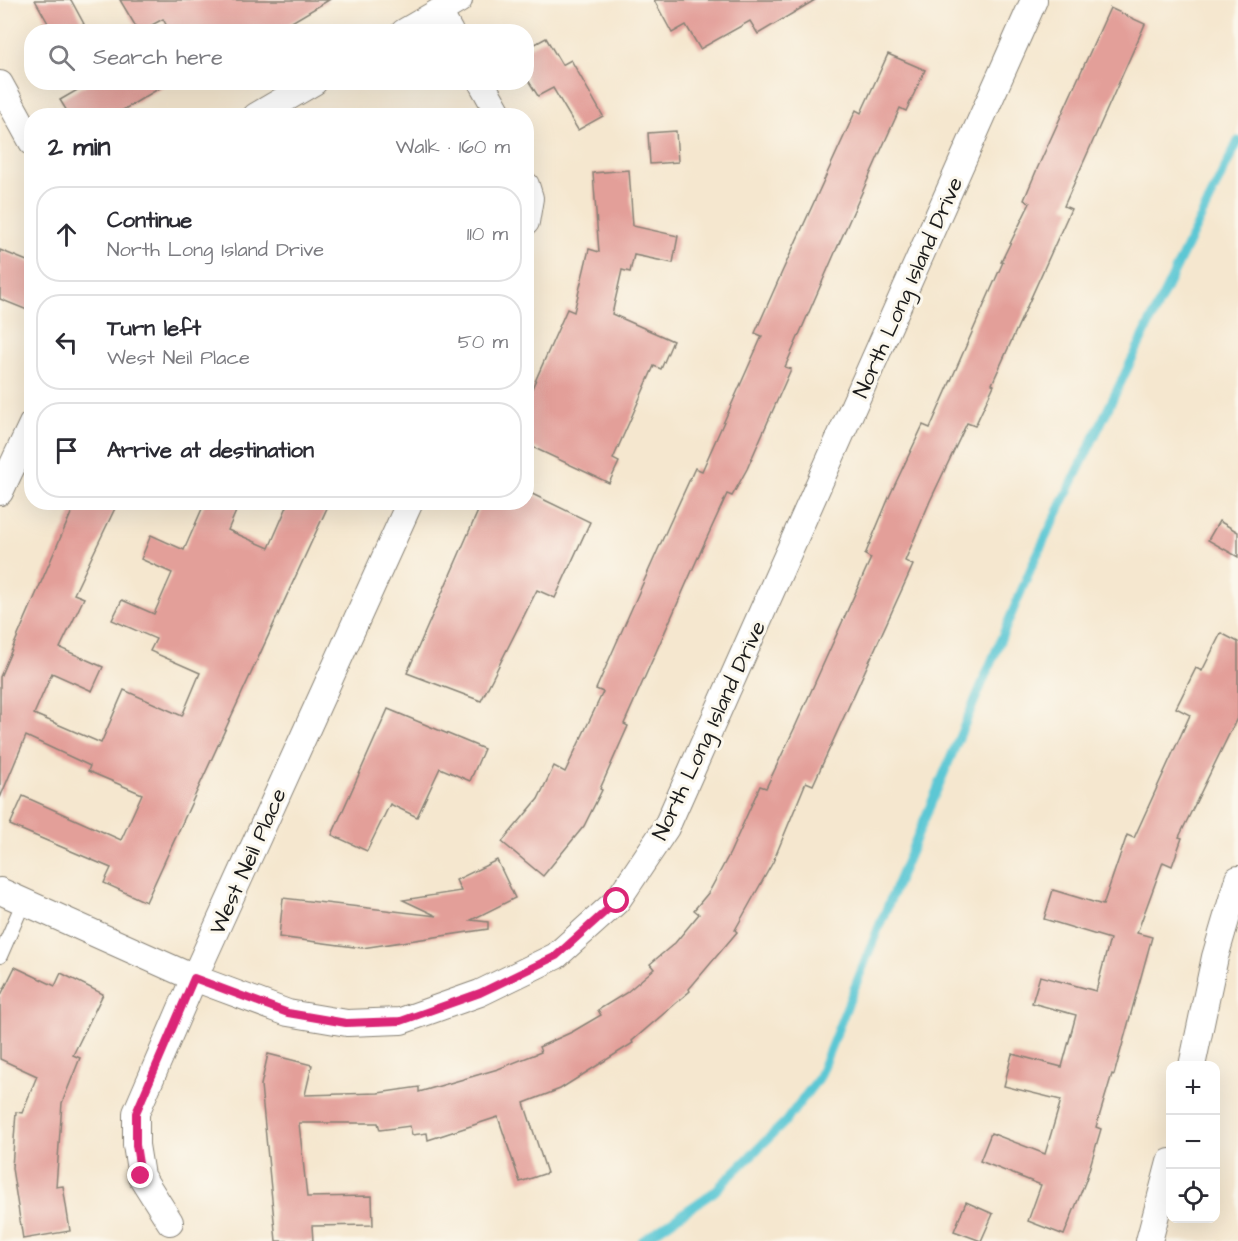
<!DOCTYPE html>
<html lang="en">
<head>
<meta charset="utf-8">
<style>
	body { margin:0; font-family:"Architects Daughter",sans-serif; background:#f2f2f3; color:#2b2b33 }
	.controls { position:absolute; right:18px; bottom:18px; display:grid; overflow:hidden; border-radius:12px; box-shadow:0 6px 24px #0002 }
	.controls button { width:54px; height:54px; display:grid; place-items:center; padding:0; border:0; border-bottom:2px solid #e1e1e2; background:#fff; color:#2b2b33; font:30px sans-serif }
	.stop { position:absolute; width:18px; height:18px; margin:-14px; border:4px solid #db2777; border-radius:50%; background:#fff }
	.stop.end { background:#db2777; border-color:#fff; box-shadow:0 2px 6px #0008 }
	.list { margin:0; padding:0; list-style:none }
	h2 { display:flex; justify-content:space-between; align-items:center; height:78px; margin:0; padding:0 24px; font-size:26px }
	h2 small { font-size:20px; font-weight:400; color:#7c7c81 }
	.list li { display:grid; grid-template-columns:39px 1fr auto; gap:18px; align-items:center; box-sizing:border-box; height:96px; margin:0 12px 12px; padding:0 12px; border:2px solid #e1e1e2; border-radius:24px }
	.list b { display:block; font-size:22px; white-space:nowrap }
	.list p { margin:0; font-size:20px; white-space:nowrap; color:#7c7c81 }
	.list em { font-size:20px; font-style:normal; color:#7c7c81 }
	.icon { flex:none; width:33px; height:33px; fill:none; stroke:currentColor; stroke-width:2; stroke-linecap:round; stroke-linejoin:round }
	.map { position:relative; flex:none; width:1238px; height:1241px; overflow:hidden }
	.search { position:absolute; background:#fff; box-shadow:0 6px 24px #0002; left:24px; top:24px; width:510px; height:66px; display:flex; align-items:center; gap:15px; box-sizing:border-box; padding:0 21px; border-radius:24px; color:#7c7c81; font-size:22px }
	.panel { position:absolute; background:#fff; box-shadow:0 6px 24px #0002; left:24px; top:108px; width:510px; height:402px; border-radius:24px }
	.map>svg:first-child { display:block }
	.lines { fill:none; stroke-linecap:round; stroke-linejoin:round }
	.stream { stroke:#5bc7d4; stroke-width:9 }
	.building { fill:#e39f99 }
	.service-casing { stroke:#888276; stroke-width:16 }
	.minor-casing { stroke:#888276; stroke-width:28 }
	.service { stroke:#fff; stroke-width:14 }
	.minor { stroke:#fff; stroke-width:26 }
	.route { stroke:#db2777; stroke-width:8 }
	.labels { text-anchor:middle; stroke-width:6; stroke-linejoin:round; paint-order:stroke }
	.street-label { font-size:22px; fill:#1c1c1c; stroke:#fbf7ec }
</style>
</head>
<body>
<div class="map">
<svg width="1238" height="1241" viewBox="0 0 1238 1241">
	<rect width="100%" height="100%" fill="#fbf7ec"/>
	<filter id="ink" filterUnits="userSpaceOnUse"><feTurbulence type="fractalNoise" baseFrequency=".0167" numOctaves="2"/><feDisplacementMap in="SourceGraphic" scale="12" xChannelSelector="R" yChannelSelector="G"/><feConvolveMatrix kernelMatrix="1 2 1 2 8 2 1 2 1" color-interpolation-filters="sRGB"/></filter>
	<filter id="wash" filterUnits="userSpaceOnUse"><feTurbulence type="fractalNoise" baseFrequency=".008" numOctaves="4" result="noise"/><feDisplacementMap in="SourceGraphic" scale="24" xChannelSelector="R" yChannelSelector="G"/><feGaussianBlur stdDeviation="1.35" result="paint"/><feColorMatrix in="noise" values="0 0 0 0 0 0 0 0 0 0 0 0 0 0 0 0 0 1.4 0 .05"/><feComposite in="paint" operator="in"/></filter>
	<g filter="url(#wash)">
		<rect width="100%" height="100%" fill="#f5e7cf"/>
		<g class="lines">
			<path class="stream" d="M642 1241 714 1192 785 1122 818 1079 880 924 1034 561 1238 141"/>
		</g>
		<g id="blocks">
			<g class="building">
				<path d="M35 0H71L84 24 70 32H53Z"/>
				<path d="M120 0H329L275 32H170L163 19 139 32Z"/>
				<path d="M654 0H815L758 34 750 21 700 49 686 25 672 33Z"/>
				<path d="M1110 8 1145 24 1064 206 1071 209 992 384 994 385 975 426 967 423 930 501 905 561 913 565 813 785 806 782 773 862 735 930 737 932 689 989 690 991 632 1041 633 1043 560 1089 524 1103 547 1173 520 1182 498 1117 428 1140 427 1133 412 1135 410 1126 380 1130 378 1123H299L307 1197 372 1196 373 1225 312 1226 313 1241H276L261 1085 268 1054 312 1065 305 1095 378 1093 419 1087V1092L498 1069 541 1052 539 1047 572 1032 601 1015 598 1010 626 993 654 969 650 964 675 943 699 914 694 910 709 892 730 853 760 786 766 788 795 727 871 558 865 555 890 495 923 425 930 428 1003 262H1001L1030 203 1024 200 1037 169Z"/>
				<path d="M546 38 562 65 571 60 603 116 578 130 553 88 538 96 526 77V49Z"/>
				<path d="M888 54 925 70 906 111 900 108 837 248 785 367 791 369 747 469 732 496 727 494 699 555 624 724 628 726 600 789 602 790 584 826 543 876 502 842 538 799 554 766 565 772 603 692 596 689 668 527 695 468 702 471 762 336 755 333 782 272 856 110 861 113Z"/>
				<path d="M91 82H170L113 116H70L60 100Z"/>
				<path d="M676 131 678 162 650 164 648 133Z"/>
				<path d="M629 170 633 226 678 236 673 263 634 255 630 272 622 270 612 314 673 341 661 369 654 366 613 459 619 462 609 483 526 444V402L567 309 574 312 589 249 599 252 593 173Z"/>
				<path d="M0 250 32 263V312L0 299Z"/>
				<path d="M526 491 590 522 555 598 537 590 481 701 407 673 482 502H526Z"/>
				<path d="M76 502H118L74 594 84 598 60 648 103 667 92 691 52 673 34 714 101 743 124 690 182 716 200 673 150 651 156 639 112 620 122 600 154 614 172 573 141 559 151 535 184 550 205 502H240L228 530 269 548 289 502H314L327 508 146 902 104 883 111 868 10 825 23 796 121 840 142 794 88 771 90 766 26 736 0 798V677Z"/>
				<path d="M1219 521 1238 532V557L1208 540Z"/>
				<path d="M1221 633 1238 642V716L1179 837 1182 838 1172 866 1163 862 1137 933 1152 937 1114 1075 1112 1074 1096 1127 1101 1129 1086 1180 1064 1235 1028 1221 1041 1185 980 1161 991 1133 1045 1154 1061 1100 1004 1086 1012 1054 1062 1067 1076 1015 1032 1003 1040 976 1096 991 1110 939 1044 919 1053 890 1103 905 1127 835 1134 838 1190 715 1176 708 1196 668 1202 671Z"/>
				<path d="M388 709 484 749 470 781 440 768 417 817 390 804 367 851 332 835Z"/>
				<path d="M497 860 515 898 471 920 488 922V929L362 948 279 937 283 898 437 916 403 900 461 891 456 880Z"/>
				<path d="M15 967 55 986 61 973 103 994 73 1055 80 1058 62 1103 56 1187 63 1186 70 1231 23 1239 12 1168 16 1112 22 1113 37 1076 0 1059V997Z"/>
				<path d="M966 1202 993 1214 981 1241 954 1231Z"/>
			</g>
		</g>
	</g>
	<g filter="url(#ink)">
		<use href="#blocks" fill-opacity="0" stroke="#888276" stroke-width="1.5"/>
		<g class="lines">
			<g class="service-casing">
				<path id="service" d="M0 956 24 901"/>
			</g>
			<g class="minor-casing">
				<g id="minor">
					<path d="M439 12 450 32"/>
					<path d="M404 32 459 0"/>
					<path d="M481 82 500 116"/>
					<path d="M0 84 32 142"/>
					<path d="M256 116 314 82"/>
					<path d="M526 185 530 198 526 222"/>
					<path d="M0 492 32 424"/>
					<path d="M0 891 194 978 288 1013 347 1023 401 1021 480 993 556 956 617 901 666 828 1034 0"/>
					<path d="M1192 1066 1215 957 1238 879"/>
					<path d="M170 1222 141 1176 136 1145V1113L194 978 410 502"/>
					<path d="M1149 1241 1170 1162"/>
				</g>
			</g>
			<use href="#service" class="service"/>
			<use href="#minor" class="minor"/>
		</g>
	</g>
	<g class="lines" filter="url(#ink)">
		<path class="route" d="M141 1176 136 1145V1113L194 978 288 1013 346 1023 401 1021 480 993 556 956 617 901"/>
	</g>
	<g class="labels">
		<g class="street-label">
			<text transform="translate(907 287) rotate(-66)" y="8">North Long Island Drive</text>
			<text transform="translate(708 730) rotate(-65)" y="8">North Long Island Drive</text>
			<text transform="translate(247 861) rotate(-66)" y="8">West Neil Place</text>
		</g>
	</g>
</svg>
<div class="controls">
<button>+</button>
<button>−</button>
<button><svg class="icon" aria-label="locate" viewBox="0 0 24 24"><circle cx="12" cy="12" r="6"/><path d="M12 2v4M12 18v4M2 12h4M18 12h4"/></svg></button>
</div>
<div class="stop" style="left:617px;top:901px"></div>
<div class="stop end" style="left:141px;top:1176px"></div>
<div class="search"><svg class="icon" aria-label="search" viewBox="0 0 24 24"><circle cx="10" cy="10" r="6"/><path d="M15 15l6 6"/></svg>Search here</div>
<section class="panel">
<h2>2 min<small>Walk · 160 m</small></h2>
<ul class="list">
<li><svg class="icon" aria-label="ahead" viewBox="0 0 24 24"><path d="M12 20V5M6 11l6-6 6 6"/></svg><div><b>Continue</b><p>North Long Island Drive</p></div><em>110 m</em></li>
<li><svg class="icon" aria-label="left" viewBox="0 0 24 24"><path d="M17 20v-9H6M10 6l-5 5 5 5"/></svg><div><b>Turn left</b><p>West Neil Place</p></div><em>50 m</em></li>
<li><svg class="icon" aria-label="arrive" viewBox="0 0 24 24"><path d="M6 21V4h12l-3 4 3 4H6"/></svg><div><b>Arrive at destination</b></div></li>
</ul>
</section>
</div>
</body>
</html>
